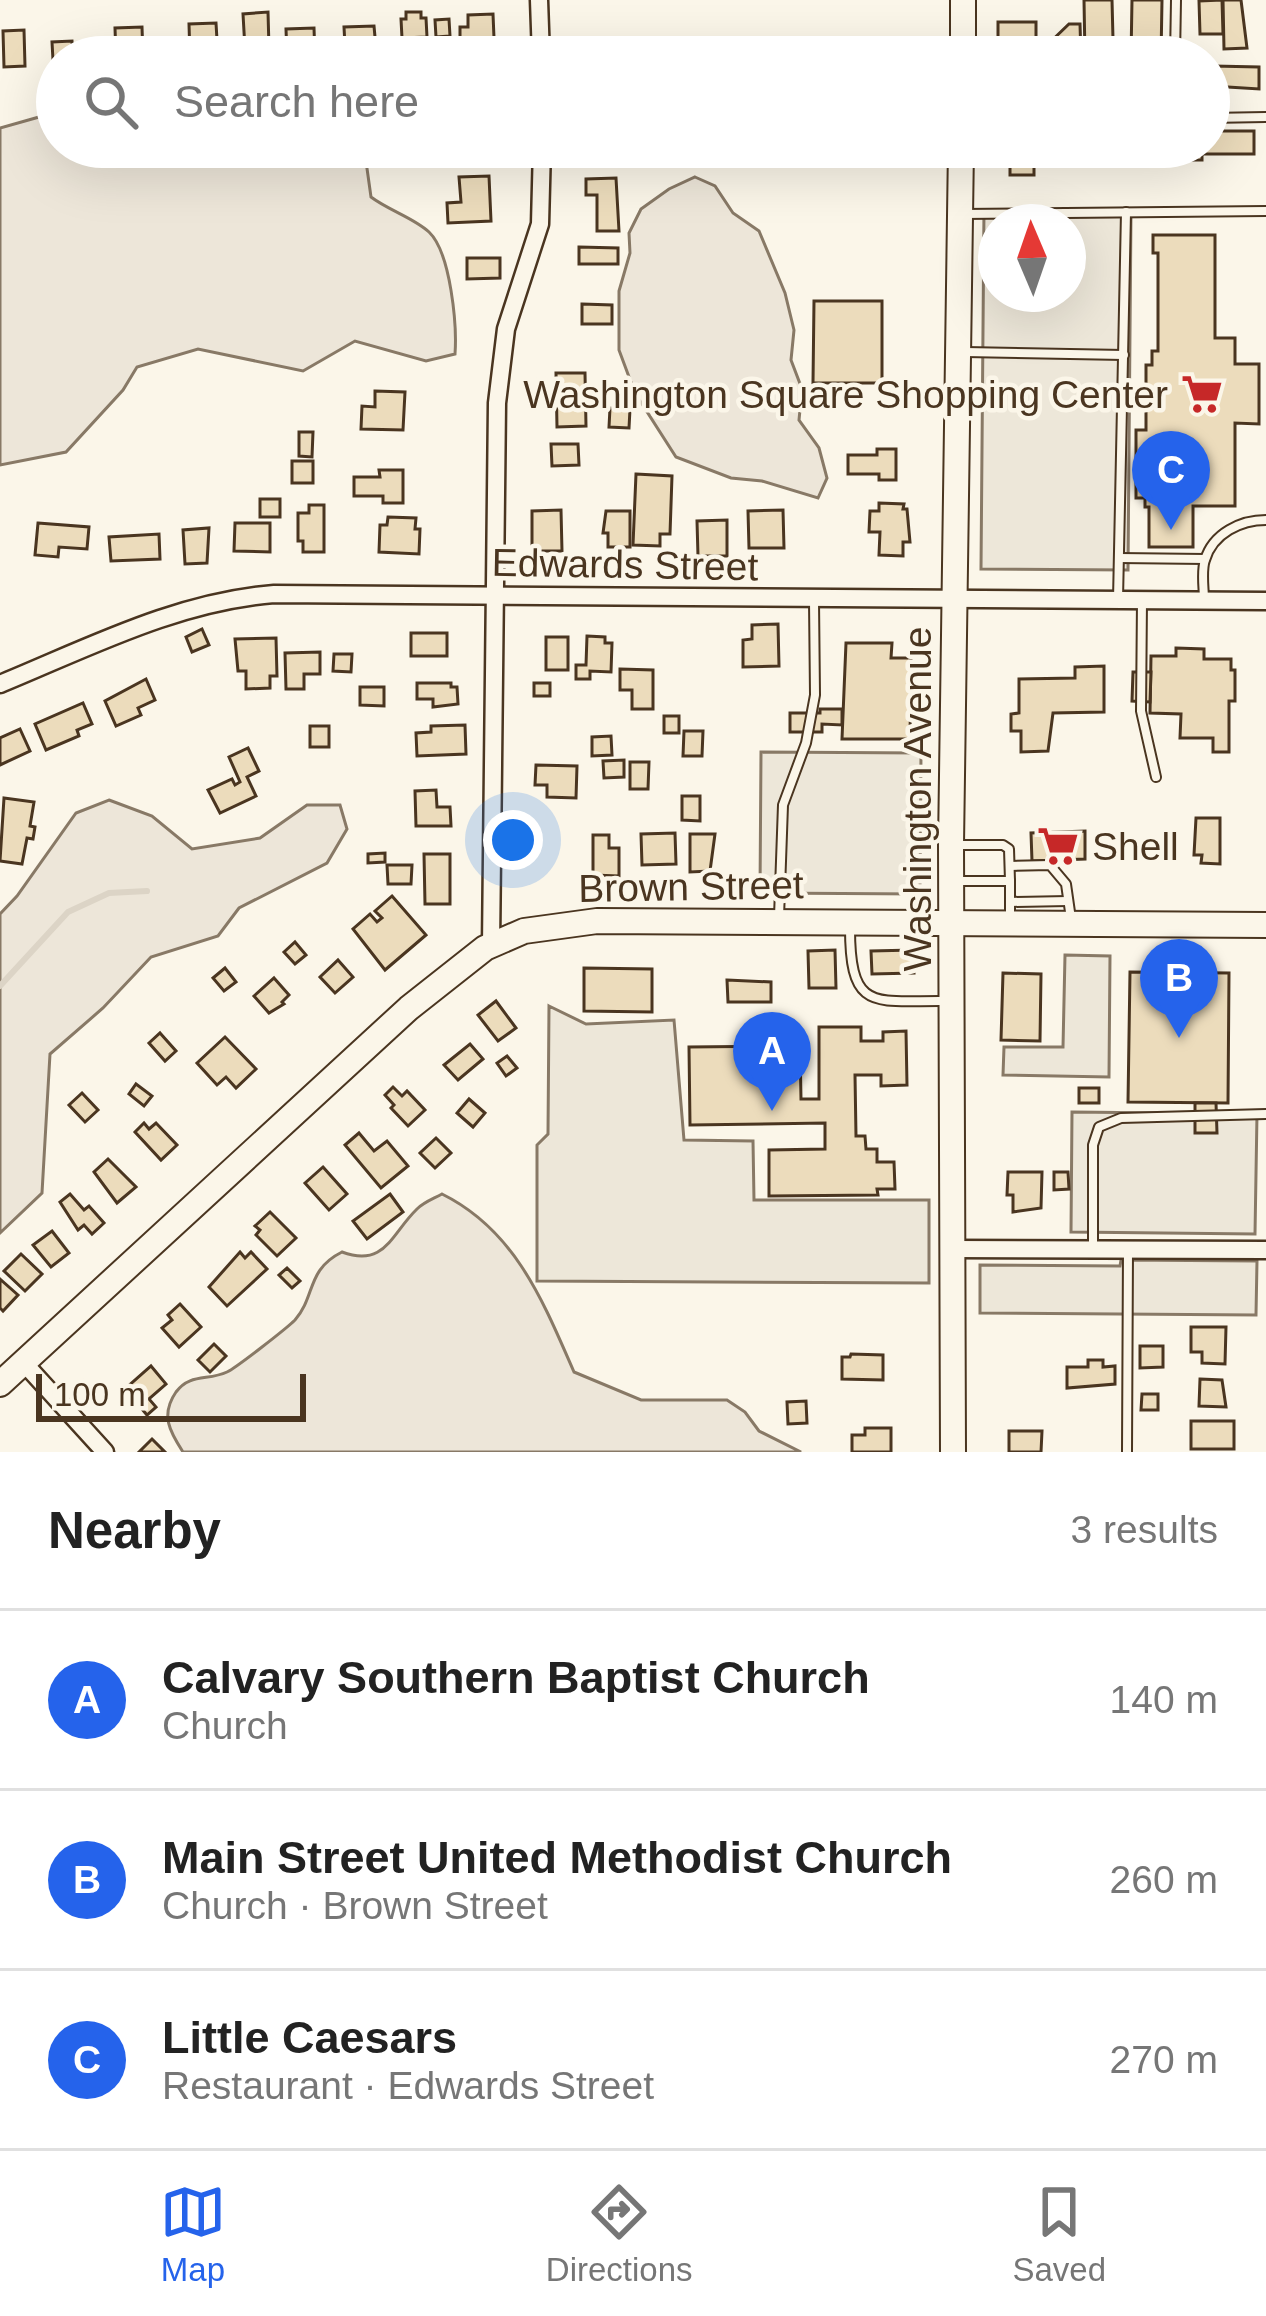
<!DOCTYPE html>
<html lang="en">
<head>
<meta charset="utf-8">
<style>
	body { margin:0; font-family:Arial,sans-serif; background:#f6f6f6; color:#222 }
	.compass { position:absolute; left:978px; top:204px; width:108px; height:108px; border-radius:50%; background:#fff; box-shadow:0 12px 48px #0002; rotate:358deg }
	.scale { position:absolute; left:36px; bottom:30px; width:270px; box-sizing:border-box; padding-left:12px; border:6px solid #4a3520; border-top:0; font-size:33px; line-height:42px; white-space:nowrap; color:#4a3520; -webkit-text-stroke:9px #fbf6e9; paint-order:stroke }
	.you { position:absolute; left:513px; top:840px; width:42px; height:42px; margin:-30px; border:9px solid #fff; border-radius:50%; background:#1a73e8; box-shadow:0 0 0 18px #1a73e833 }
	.badge { display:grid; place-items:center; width:78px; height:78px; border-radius:50%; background:#2563eb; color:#fff; font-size:39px; font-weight:700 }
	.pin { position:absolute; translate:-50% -99px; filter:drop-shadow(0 3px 6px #0008) }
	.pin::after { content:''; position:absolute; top:63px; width:42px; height:36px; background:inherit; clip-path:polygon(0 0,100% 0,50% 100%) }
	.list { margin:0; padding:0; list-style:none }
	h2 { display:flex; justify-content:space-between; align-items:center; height:156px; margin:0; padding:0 48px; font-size:51px }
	h2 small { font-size:39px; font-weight:400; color:#767676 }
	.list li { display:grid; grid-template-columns:78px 1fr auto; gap:36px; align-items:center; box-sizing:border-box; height:180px; padding:0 48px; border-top:3px solid #e0e0e0 }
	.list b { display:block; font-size:45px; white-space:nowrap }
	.list p { margin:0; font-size:39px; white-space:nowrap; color:#767676 }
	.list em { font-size:39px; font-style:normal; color:#767676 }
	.icon { flex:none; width:66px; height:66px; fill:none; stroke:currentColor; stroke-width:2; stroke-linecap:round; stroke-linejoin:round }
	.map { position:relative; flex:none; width:1266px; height:1452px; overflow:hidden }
	.search { position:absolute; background:#fff; box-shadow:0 12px 48px #0002; left:36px; right:36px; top:36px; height:132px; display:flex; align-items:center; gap:30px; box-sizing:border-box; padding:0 42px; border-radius:66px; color:#767676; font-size:45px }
	.sheet { height:696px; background:#fff }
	nav { display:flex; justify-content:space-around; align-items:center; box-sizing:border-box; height:168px; border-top:3px solid #e0e0e0; background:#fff; font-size:33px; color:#767676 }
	nav a { display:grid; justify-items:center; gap:6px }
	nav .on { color:#2563eb }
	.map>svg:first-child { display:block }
	.green { fill:#ede6d9; stroke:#887966; stroke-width:3 }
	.parking { fill:#ede7d9; stroke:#887966; stroke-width:3; fill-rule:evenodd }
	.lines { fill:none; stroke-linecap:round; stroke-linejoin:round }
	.stream { stroke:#dcd4c6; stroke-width:6 }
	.building { fill:#ecdcbc; stroke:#4a3520; stroke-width:3 }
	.lane-casing { stroke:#4a3520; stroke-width:12 }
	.street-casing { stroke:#4a3520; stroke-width:21 }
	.secondary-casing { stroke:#4a3520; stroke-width:28 }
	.lane { stroke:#fbf6e9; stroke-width:8 }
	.street { stroke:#fbf6e9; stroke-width:16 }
	.secondary { stroke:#fbf6e9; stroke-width:24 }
	.labels { text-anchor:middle; stroke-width:9; stroke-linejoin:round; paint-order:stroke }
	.poi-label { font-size:39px; fill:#4a3520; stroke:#fbf6e9; text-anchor:end }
	.street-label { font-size:39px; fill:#4a3520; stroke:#fbf6e9 }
</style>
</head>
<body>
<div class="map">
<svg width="1266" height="1452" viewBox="0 0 1266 1452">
	<rect width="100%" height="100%" fill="#fbf6e9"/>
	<g class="green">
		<path d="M57 107V147H364L371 197C388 210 414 218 429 232 451 253 457 326 455 354L426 361 355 341 303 371 198 349 137 367 123 390 66 452 0 465V128L39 117Z"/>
		<path d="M695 177 715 186 733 213 759 231 785 293 794 330 791 360 802 389 799 420 819 448 827 478 818 498 762 481 731 478 676 457 635 393 619 350V291L630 253 629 233 641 209 669 189Z"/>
		<path d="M109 800 152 816 192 849 260 838 307 805H340L347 829 327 863 239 908 218 936 151 957 103 1008 50 1054 42 1193 0 1233V914L17 896 76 813Z"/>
		<path d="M442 1194C515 1230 543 1301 574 1372L641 1400H727L745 1412 759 1431 801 1452H183C170 1432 160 1415 176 1392 190 1373 208 1381 227 1372 236 1368 287 1328 295 1320 316 1296 306 1270 342 1252 385 1268 391 1234 417 1209 424 1202 433 1199 442 1194Z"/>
	</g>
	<g class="parking">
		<path d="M984 210 1131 211 1128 570 981 569ZM996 222H1068V294H996Z"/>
		<path d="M761 752 921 753 920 894 760 893Z"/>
		<path d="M1065 955 1110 956 1109 1077 1003 1075 1004 1047H1063Z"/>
		<path d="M549 1006 586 1024 674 1020 684 1140 753 1141 754 1200H929V1283L537 1281V1145L548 1134Z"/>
		<path d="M1072 1112 1257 1114 1255 1234 1071 1232Z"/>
		<path d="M1121 1260 1257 1261 1256 1315 980 1313V1265L1120 1266Z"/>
	</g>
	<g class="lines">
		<path class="stream" d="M0 986 68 912 109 893 147 891"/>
	</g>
	<g class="building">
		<path d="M1084 0H1112L1113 39H1106L1107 57H1085Z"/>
		<path d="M1132 0H1162L1161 57H1131Z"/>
		<path d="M1222 0 1223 34H1200L1199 1Z"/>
		<path d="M1223 0H1241L1247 48 1224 49Z"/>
		<path d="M268 12 269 48 245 49 243 14Z"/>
		<path d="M406 12H421V18H426L427 37 402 38 401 19H406Z"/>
		<path d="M493 14 494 38H460V27H468V15Z"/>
		<path d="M449 19 450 36 436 37 435 20Z"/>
		<path d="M998 22H1036V42L998 43Z"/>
		<path d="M216 23 218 57H190L189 24Z"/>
		<path d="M1069 24H1080L1081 57H1044L1043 49Z"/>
		<path d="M374 26 376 48 366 49V57H332L331 46H345L344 27Z"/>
		<path d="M142 27 143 57H116L115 28Z"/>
		<path d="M314 28 315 57H287L286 29Z"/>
		<path d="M24 30 25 66 4 67 3 31Z"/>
		<path d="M72 41 73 57H57L54 78 52 42Z"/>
		<rect x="433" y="47" width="15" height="10"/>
		<rect x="853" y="53" width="33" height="4"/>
		<path d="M1213 66 1259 67V89L1212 86Z"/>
		<path d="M1209 131H1254V154H1202V160H1159V147H1209Z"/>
		<path d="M461 147H494L495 159 462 161Z"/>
		<path d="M768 147H878V150L768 149Z"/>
		<rect x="1010" y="147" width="43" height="15"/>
		<rect x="1010" y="162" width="24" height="13"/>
		<path d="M489 176 491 221 448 223 447 203 461 202 459 177Z"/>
		<path d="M616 178 619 231H597V195H586V179Z"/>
		<path d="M1153 235H1215V338H1235V364H1259V424L1235 423V506H1193V547H1149V507H1145V498H1136V430H1146V365H1152V351H1158V253H1153Z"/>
		<path d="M579 247 618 248V264H579Z"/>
		<path d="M467 258H500V278L467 279Z"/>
		<path d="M814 301H882V383H813Z"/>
		<path d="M582 304 612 305V324H582Z"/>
		<path d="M556 373H585L586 426 557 427Z"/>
		<path d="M375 391 405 392 403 430 361 429 362 406 375 407Z"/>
		<path d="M610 408 630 409 629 428 609 427Z"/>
		<path d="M299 432H313L312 457 299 456Z"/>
		<path d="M551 444H578L579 465 552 466Z"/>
		<path d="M877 449H896V480H879V474H848V455H877Z"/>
		<rect x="292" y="461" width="21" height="22"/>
		<path d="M379 470H403V503H383V496H354V477H380Z"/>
		<path d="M636 474 672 476 670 534H660V546L633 545Z"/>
		<rect x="260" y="499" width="20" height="18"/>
		<path d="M879 503 904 504 903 509H907L910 542H903V556L879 555 880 532H869L870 511H879Z"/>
		<path d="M309 505H324V552H303V541H298V513H309Z"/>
		<path d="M561 510 562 551H532V511Z"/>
		<path d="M783 510 784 548H749L748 511Z"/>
		<path d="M606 511H630V547H608V533H603Z"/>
		<path d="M388 517 416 518 415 529H420L419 554 379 552 380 525H387Z"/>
		<path d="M727 520V556H698L697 521Z"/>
		<path d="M38 523 89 527 87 549 59 547 58 557 35 555Z"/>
		<path d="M235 523H270V552L234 551Z"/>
		<path d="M209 528 207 563 185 564 183 530Z"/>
		<path d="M159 534 160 559 111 561 109 537Z"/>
		<path d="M778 624 779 666 743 667V640L752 639V625Z"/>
		<path d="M202 629 209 645 192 652 186 637Z"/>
		<rect x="411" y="633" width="36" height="23"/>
		<path d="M587 636 605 637V643H612L611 672 590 671V679H576V665H586Z"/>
		<rect x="546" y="637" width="22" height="33"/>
		<path d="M276 638 277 676H270V688L246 689V671H238L235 639Z"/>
		<path d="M846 643H892L891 658H911L910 739H842Z"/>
		<path d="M1176 648 1204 649V659H1231V670H1235V701H1229V752H1213V738H1180L1181 714 1150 713 1151 656H1176Z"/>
		<path d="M320 652V674H304V689H286L285 653Z"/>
		<path d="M334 654H352L351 672 333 671Z"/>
		<path d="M1104 666V712L1053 713 1048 751 1021 752V731H1011V714L1019 713V679L1075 678V667Z"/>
		<path d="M620 669 653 670V709H632V690H620Z"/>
		<path d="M1133 672H1151L1150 702 1132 701Z"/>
		<path d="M146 679 155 700 138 708 141 715 116 726 105 701Z"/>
		<path d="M417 683H451V687H457L458 704 433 707V699H417Z"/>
		<rect x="534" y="683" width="16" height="13"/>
		<path d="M360 687H384V706L360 705Z"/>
		<path d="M83 703 92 724 77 730 79 736 46 750 35 724Z"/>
		<path d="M820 709H842V725L822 724V732H790V713H820Z"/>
		<rect x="664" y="716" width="15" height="17"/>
		<path d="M465 725 466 754 417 756 416 733 431 732V726Z"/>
		<rect x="310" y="726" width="19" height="21"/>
		<path d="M20 729 30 751 0 765V738Z"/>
		<path d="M684 731H703L702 756H683Z"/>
		<path d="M611 736 612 755 592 756V737Z"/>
		<path d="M248 748 259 771 247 777 256 796 220 813 208 790 232 779 235 785 240 782 229 757Z"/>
		<path d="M624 760V777L604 778 603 761Z"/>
		<path d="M630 762H649L648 789H630Z"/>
		<path d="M536 765 577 766 576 798 547 797V785H535Z"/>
		<path d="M436 790 437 807H450L451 826H416L415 791Z"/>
		<path d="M682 796H700V821L682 820Z"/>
		<path d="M4 798 34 802 30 826 35 827 33 839 27 838 22 864 0 861Z"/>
		<path d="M1196 818H1220V864L1201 863 1202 855H1194Z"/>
		<path d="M1085 831V859L1032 861 1031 833Z"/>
		<path d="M675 833 676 864 642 865 641 834Z"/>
		<path d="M690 834H715L710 871 690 872Z"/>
		<path d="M593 835H609V848H619V876L593 875Z"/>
		<path d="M385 853V862L368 863V854Z"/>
		<path d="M424 854H450V904H425Z"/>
		<path d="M387 865H412L411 884H388Z"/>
		<path d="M392 896 426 935 385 970 353 929 370 914 377 922 382 918 375 911Z"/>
		<path d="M295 942 306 955 295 964 284 952Z"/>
		<path d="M835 950 836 988H809L808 951Z"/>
		<path d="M913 950 914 973 872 974 871 951Z"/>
		<path d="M338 960 353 977 335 993 320 977Z"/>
		<path d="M225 968 236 982 224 991 213 978Z"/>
		<path d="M584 968 652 969V1012L584 1011Z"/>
		<path d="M1130 972 1229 973 1228 1103 1128 1102Z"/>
		<path d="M1003 973 1041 974 1040 1041 1001 1040Z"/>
		<path d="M274 978 289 995 282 1002 284 1004 269 1013 254 996Z"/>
		<path d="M727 980 771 982V1002H728Z"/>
		<path d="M496 1001 516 1028 498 1041 478 1015Z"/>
		<path d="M819 1027H861V1041H883V1032L906 1031 907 1085 881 1086V1075H855L856 1136H865L866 1149H877V1162H894L895 1189H877L878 1195 769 1196V1150L825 1149V1123L690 1125 689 1047 800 1046 801 1099H819Z"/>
		<path d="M160 1033 176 1051 165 1061 149 1043Z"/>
		<path d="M225 1037 256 1069 236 1088 226 1077 217 1085 197 1063Z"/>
		<path d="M470 1044 483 1059 458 1080 444 1065Z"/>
		<path d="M507 1056 517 1068 506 1076 497 1063Z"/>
		<path d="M136 1084 152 1096 144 1106 129 1094Z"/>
		<path d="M393 1087 402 1096 407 1091 425 1110 408 1126 391 1108 394 1105 385 1095Z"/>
		<rect x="1079" y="1088" width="20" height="15"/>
		<path d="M82 1093 98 1110 85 1122 69 1105Z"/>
		<path d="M469 1099 485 1113 473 1127 457 1113Z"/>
		<path d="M1195 1103H1216L1217 1133H1195Z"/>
		<path d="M144 1123 149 1129 156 1123 177 1145 161 1160 135 1132Z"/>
		<path d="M359 1133 374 1151 387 1141 408 1166 381 1188 345 1145Z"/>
		<path d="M436 1138 451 1153 435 1168 420 1153Z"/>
		<path d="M108 1159 136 1187 117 1203 94 1172Z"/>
		<path d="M323 1167 347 1194 329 1210 305 1183Z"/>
		<path d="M1008 1172H1042L1041 1208 1013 1212V1195H1007Z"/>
		<path d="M1054 1172H1068L1069 1189 1054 1190Z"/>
		<path d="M70 1194 84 1210 89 1206 104 1223 92 1234 84 1225 78 1230 60 1202Z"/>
		<path d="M390 1194 403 1212 367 1239 353 1221Z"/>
		<path d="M270 1212 296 1238 277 1256 256 1235 260 1230 255 1226Z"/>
		<path d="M52 1231 69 1253 51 1267 33 1245Z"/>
		<path d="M240 1252 245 1258 251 1252 267 1269 227 1306 209 1287Z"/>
		<path d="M21 1254 42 1274 25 1291 4 1271Z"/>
		<path d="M287 1268 300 1281 292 1288 279 1275Z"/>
		<path d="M0 1279 18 1295 3 1311 0 1308Z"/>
		<path d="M180 1304 201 1327 179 1347 162 1328 172 1320 168 1315Z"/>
		<path d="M1191 1327H1226L1225 1364 1202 1363V1352H1191Z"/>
		<path d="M214 1344 226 1356 210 1372 198 1360Z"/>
		<path d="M1140 1346H1163V1367L1140 1368Z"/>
		<path d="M851 1354 883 1355V1380L842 1379V1357H850Z"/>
		<path d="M1088 1360H1103V1367L1115 1366V1384L1067 1388V1367H1088Z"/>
		<path d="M151 1366 166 1384 149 1399 156 1407 147 1415 125 1389Z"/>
		<path d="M1200 1379 1222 1380 1226 1407 1199 1406Z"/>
		<path d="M1142 1394H1158V1410H1141Z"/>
		<path d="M806 1401 807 1423 788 1424 787 1402Z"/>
		<rect x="1191" y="1421" width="43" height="28"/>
		<path d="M865 1428H891V1452H852V1435H865Z"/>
		<path d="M1009 1431H1042L1041 1452H1009Z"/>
		<path d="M152 1439 165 1452H139Z"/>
	</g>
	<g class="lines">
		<g class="lane-casing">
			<g id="lane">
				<path d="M1175 57 1176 0"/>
				<path d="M1209 118 1266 117"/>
				<path d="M962 214 1266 211"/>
				<path d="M965 352 1124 355"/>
				<path d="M1119 558 1205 559"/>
				<path d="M1118 600 1126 212"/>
				<path d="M1204 600C1204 588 1201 571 1205 560 1213 533 1241 520 1266 520"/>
				<path d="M1142 601 1141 711 1156 777"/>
				<path d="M955 845H1003L1009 849 1010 881"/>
				<path d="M1010 866 1050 865 1066 884 1071 919"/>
				<path d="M958 881H1010V916"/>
				<path d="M1010 902 1068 901"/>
				<path d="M779 917 783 805 806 743 815 695 814 601"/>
				<path d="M850 928C850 1014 875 1000 947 1001"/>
				<path d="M1093 1246V1145L1099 1127 1121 1118 1266 1114"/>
				<path d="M1127 1452 1128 1250"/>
			</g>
		</g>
		<g class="street-casing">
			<g id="street">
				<path d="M539 0 541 57"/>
				<path d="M0 684C90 647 176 602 274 594L1266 601"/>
				<path d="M491 946 497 403 506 329 540 224 542 147"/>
				<path d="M954 1249 1266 1250"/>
				<path d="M24 1363 105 1452"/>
			</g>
		</g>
		<g class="secondary-casing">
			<g id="secondary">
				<path d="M963 57V0"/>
				<path d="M0 1384 409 1008 485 948 524 931 597 921 1266 925"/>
				<path d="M953 1452 951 845 961 147"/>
			</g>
		</g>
		<use href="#lane" class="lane"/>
		<use href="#street" class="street"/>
		<use href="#secondary" class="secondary"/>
	</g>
	<defs>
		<g id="supermarket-bare" transform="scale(3.24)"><path d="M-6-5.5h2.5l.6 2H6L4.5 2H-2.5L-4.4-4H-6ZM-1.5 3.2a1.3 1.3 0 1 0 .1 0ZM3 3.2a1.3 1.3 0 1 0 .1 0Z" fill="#c62828" stroke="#fbf6e9" stroke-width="2.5" paint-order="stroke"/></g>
	</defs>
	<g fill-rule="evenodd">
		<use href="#supermarket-bare" x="1202" y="394"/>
		<use href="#supermarket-bare" x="1058" y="846"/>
	</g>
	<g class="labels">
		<g class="poi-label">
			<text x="1168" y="408">Washington Square Shopping Center</text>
			<text x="1092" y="860" text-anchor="start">Shell</text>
		</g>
		<g class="street-label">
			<text transform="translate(625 564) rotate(1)" y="14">Edwards Street</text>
			<text transform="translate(917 799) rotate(-90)" y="14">Washington Avenue</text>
			<text transform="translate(691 886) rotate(-1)" y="14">Brown Street</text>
		</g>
	</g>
</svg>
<svg class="compass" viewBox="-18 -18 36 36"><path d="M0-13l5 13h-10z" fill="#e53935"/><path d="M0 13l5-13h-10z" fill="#767676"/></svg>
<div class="scale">100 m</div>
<div class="you"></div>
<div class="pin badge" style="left:772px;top:1111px">A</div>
<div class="pin badge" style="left:1179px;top:1038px">B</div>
<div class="pin badge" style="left:1171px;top:530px">C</div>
<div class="search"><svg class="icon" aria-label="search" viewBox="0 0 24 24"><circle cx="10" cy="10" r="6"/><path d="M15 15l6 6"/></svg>Search here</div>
</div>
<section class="sheet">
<h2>Nearby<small>3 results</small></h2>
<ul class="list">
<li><span class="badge">A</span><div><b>Calvary Southern Baptist Church</b><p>Church</p></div><em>140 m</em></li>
<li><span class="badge">B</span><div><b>Main Street United Methodist Church</b><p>Church · Brown Street</p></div><em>260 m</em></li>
<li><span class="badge">C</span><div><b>Little Caesars</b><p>Restaurant · Edwards Street</p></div><em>270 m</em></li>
</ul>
</section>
<nav>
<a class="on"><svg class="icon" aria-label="map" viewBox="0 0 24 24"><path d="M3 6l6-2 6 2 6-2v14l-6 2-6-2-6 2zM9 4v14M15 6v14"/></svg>Map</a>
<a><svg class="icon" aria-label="directions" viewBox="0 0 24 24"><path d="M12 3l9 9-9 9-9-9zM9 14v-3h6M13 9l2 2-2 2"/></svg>Directions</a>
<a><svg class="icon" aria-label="saved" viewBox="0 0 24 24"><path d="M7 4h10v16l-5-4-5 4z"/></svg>Saved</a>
</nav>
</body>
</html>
